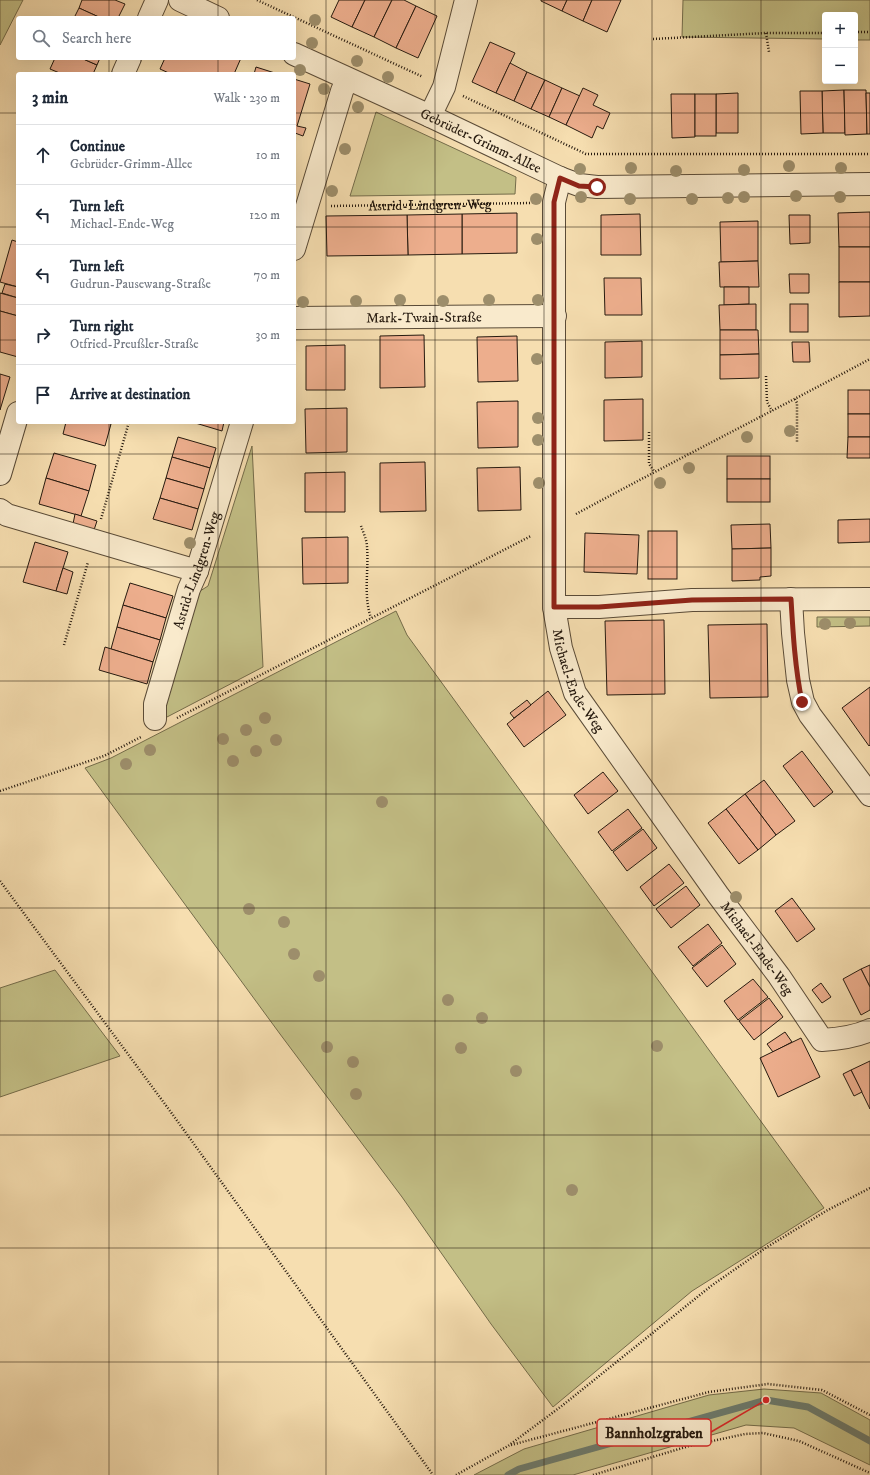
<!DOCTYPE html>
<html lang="en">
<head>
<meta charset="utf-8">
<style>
	body { margin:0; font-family:"IM FELL DW Pica",serif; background:#f6f6f7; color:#1f2937 }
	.controls { position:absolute; right:12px; top:12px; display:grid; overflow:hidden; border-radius:4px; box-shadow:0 4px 16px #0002 }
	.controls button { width:36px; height:36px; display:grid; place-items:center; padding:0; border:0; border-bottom:1px solid #e0e1e3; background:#fff; color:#1f2937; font:20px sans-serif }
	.stop { position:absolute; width:12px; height:12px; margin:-9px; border:3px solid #8f2418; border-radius:50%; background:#fff }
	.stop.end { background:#8f2418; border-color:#fff; box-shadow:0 1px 4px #0008 }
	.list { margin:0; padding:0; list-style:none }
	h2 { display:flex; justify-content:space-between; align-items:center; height:52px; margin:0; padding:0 16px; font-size:17px }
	h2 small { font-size:13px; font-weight:400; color:#747a83 }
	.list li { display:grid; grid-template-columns:26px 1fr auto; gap:12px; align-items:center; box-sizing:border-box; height:60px; padding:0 16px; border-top:1px solid #e0e1e3 }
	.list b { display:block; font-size:15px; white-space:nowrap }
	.list p { margin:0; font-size:13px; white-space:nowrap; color:#747a83 }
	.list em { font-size:13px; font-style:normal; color:#747a83 }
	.icon { flex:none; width:22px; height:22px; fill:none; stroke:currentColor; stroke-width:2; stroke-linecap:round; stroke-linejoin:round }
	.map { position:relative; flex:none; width:870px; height:1475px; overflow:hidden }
	.search { position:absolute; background:#fff; box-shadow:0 4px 16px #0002; left:16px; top:16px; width:280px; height:44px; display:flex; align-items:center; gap:10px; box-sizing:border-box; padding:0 14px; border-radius:4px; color:#747a83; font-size:15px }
	.panel { position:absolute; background:#fff; box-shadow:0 4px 16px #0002; left:16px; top:72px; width:280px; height:352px; border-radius:4px }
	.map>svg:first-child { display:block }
	.green { fill:#c3bf86; stroke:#746c4a }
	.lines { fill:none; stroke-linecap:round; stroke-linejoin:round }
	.stream { stroke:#6d7b6d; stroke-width:7 }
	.building { fill:#edae8d; stroke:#261a0f }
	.street-casing { stroke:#5a4b37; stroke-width:24 }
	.path { stroke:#261a0f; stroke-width:2.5; stroke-dasharray:1 2; stroke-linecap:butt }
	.street { stroke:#f9eacc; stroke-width:22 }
	.tree { fill:#9d8e6b }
	.route { stroke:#8f2418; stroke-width:5 }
	.grid { fill:none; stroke:#261a0f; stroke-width:1; stroke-opacity:0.55 }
	.labels { text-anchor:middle; stroke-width:3.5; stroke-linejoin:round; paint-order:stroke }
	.street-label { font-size:14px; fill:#261a0f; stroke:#f9eacc }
	.leader { fill:none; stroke:#d62828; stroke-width:1.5 }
	.callout-dot { fill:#d62828; stroke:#f9eacc; stroke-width:1.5 }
	.callout { fill:#f9eacc; stroke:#d62828; stroke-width:1.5 }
	.callout-label { font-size:15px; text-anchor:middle; font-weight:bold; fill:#261a0f }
</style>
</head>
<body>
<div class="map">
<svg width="870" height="1475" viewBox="0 0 870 1475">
	<rect width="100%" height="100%" fill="#f6deb0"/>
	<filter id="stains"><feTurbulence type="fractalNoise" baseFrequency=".005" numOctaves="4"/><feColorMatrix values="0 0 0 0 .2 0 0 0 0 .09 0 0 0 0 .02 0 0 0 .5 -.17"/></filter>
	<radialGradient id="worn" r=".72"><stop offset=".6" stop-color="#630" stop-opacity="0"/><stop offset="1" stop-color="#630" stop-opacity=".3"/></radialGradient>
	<g class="green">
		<path d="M0 0H23L0 45Z"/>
		<path d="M683 0H870V40H855V15H825V39L682 37Z"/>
		<path d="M376 112 516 177 515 194 350 196Z"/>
		<path d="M252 446 263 667 167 717 163 708 197 593 208 586Z"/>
		<path d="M396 611 407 635 824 1208 692 1291 553 1407 491 1324 402 1197 280 1034 85 768 111 758Z"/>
		<path d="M817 617H870V626L817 627Z"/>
		<path d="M55 970 120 1056 0 1097V988Z"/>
		<path d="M764 1389 821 1393 870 1420V1465L794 1428 746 1425 573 1475H474L524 1449 709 1395Z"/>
	</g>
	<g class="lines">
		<path class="stream" d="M508 1475 519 1469 766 1400 808 1407 870 1441"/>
	</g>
	<g class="building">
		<path d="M82 0H115L125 4 118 18H101L79 8Z"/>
		<path d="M339 0H365L352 27 331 17Z"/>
		<path d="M365 0H392L374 37 352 27Z"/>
		<path d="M392 0H404L416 6 396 48 374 37Z"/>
		<path d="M541 0H567L562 11 541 1Z"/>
		<path d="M567 0H592L583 21 562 11Z"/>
		<path d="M592 0H621L607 32 583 21Z"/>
		<path d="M416 6 437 16 418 58 396 48Z"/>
		<path d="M79 8 101 18H74Z"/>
		<path d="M490 42 515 53 496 93 472 82Z"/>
		<path d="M55 58H81L97 65 93 74H62L50 69Z"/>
		<path d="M81 58H100L97 65Z"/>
		<path d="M165 58H241L234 74H171L160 69Z"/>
		<path d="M510 63 527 72 514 101 496 93Z"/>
		<path d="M256 67 278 74H254Z"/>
		<path d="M527 72 545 80 531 109 514 101Z"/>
		<path d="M294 79 310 84 297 126 306 128 303 136 295 133 294 136Z"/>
		<path d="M545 80 562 88 549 117 531 109Z"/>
		<path d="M562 88 580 96 566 125 549 117Z"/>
		<path d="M583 88 598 95 593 105 610 113 603 129 597 126 592 138 566 125Z"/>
		<path d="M844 90 845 133H823L822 91Z"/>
		<path d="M844 90H866L867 134 845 135Z"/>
		<path d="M800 91H822L823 133 801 134Z"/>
		<path d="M738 93V133H716V94Z"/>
		<path d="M866 93H870V134H867Z"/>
		<path d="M671 94H695V137L672 138Z"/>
		<rect x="695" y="94" width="21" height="42"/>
		<path d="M870 212V247H839L838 213Z"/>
		<path d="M517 213V253L462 254V214Z"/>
		<path d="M462 214V254L408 255 407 215Z"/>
		<path d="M640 214 641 255H601V215Z"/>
		<path d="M407 215 408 255 327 256 326 216Z"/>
		<path d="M789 215H810V243L790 244Z"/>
		<path d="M758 221V261L721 262 720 222Z"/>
		<path d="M12 240 18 242V287L0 282Z"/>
		<rect x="839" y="247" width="31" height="35"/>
		<path d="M758 261 759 287H720L719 262Z"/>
		<path d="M789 274H809V293H790Z"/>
		<path d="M604 278H641L642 315H605Z"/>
		<path d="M839 282H870V316L839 317Z"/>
		<path d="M5 284 18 287V298L2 293Z"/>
		<path d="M724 287H749V304L724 305Z"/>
		<path d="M0 293 18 298V316L0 311Z"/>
		<path d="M756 304V330H720L719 305Z"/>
		<rect x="790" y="304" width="18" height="28"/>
		<path d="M0 311 18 316V357L0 352Z"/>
		<path d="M720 330H758L759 354 720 355Z"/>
		<path d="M424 335 425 387 380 388V336Z"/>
		<path d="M517 336 518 381 478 382 477 337Z"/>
		<path d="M642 341V377L605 378V342Z"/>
		<path d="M792 342H809L810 362H793Z"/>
		<path d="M345 345V390H306V346Z"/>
		<path d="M759 354V378L720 379V355Z"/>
		<path d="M0 374 10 377 0 410Z"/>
		<rect x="848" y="390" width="22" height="24"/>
		<path d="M643 399V440L604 441V400Z"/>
		<path d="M518 401V447L478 448 477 402Z"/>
		<path d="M347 408V452L306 453 305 409Z"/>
		<rect x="848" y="414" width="22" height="23"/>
		<path d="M66 422H106L111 424 105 446 63 434Z"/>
		<path d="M192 422H224L222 431Z"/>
		<path d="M178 437 216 448 210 468 172 457Z"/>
		<path d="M848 437H870V458H847Z"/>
		<path d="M54 453 96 465 89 491 46 478Z"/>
		<rect x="727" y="456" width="43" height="23"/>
		<path d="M172 457 210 468 204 489 166 478Z"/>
		<path d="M425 462 426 511 380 512V463Z"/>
		<path d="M520 467 521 510 478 511 477 468Z"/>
		<path d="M345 472V512H305V473Z"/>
		<path d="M46 478 89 491 81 516 39 504Z"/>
		<path d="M166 478 204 489 198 509 160 498Z"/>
		<rect x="727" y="479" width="43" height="23"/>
		<path d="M160 498 198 509 192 530 153 519Z"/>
		<path d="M75 514 97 521 94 530 73 524Z"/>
		<path d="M870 519V542L838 543V520Z"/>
		<path d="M770 524 771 548 732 549 731 525Z"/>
		<rect x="648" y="531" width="29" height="48"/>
		<path d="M585 533 639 535 637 574 584 572Z"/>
		<path d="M348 537V583L303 584 302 538Z"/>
		<path d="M35 542 68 552 56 591 23 582Z"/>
		<path d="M771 548V576L760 577V580L732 581V549Z"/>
		<path d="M63 568 73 572 67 594 56 591Z"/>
		<path d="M130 583 173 596 166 618 123 605Z"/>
		<path d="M123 605 166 618 160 640 117 627Z"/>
		<path d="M664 620 665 694 607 695 605 621Z"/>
		<path d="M767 624 768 697 710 698 708 625Z"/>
		<path d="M117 627 160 640 153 662 111 649Z"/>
		<path d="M105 647 153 662 147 684 99 670Z"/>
		<path d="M870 687V745L869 746 842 708Z"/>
		<path d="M548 691 566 715 524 747 507 724Z"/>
		<path d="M527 700 531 705 514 718 510 713Z"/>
		<path d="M802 751 833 792 814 807 783 766Z"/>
		<path d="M603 772 618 791 588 814 574 795Z"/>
		<path d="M764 780 795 821 776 835 745 794Z"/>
		<path d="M745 794 776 835 758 850 726 809Z"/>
		<path d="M628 809 642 828 612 851 598 832Z"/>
		<path d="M726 809 758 850 739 864 708 823Z"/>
		<path d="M643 829 657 848 627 871 613 852Z"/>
		<path d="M669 864 684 883 654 906 640 887Z"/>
		<path d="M686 886 700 905 671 928 656 909Z"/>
		<path d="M792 898 815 929 797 942 775 911Z"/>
		<path d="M708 924 722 943 693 966 678 947Z"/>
		<path d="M722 945 736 964 707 987 692 968Z"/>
		<path d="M870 965V987L861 969Z"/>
		<path d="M861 969 870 987V1010L861 1015 843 979Z"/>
		<path d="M753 979 768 997 738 1020 724 1001Z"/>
		<path d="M821 983 831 997 822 1003 812 990Z"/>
		<path d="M769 998 783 1017 754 1040 739 1021Z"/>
		<path d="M785 1032 792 1042 773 1052 767 1044Z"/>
		<path d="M801 1038 820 1077 778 1097 760 1058Z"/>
		<path d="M870 1061V1109L851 1070Z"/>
		<path d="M851 1070 862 1092 854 1096 843 1074Z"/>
	</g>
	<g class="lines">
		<g class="street-casing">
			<g id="street">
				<path d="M180 0 218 18"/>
				<path d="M149 18 157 0"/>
				<path id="s2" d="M294 54 430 116 560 178 579 185 597 187 870 184"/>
				<path d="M123 74 130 58"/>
				<path d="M430 116 444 87 466 0"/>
				<path id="s3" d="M560 178 554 202V607L561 648 575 693 718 895 779 976 822 1040C839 1039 855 1037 870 1030"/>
				<path d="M294 249 342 91 347 79"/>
				<path id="s4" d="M294 318 555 316"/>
				<path d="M0 474 18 413"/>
				<path d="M0 510 7 515 197 571"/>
				<path d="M791 599 793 633 798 680 803 702 810 715 870 795"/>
				<path d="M554 607H599L692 600 870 599"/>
				<path id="s5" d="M155 719V704L189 589 197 571 242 422"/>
			</g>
		</g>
		<g class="path">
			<path d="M257 0 423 77"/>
			<path d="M855 32H870"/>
			<path d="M766 33 769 52"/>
			<path d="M653 39 766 33H825"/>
			<path d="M463 96 586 154H870"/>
			<path id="s1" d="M331 206 532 203"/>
			<path d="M766 376 767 402 772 411"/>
			<path d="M795 399 797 403V442"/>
			<path d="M649 432V464L654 471"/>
			<path d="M576 514C674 461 773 411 870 359"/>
			<path d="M101 519 129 422"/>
			<path d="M361 526C363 532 367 540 367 547 369 570 363 595 371 618"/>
			<path d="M64 645 88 562"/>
			<path d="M177 718 531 536"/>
			<path d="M0 791 104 756 141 737"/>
			<path d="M0 881 173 1115 433 1475"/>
			<path d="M511 1445 709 1392 768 1384 822 1390 870 1415"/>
			<path d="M456 1475 508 1446 563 1405 711 1286 767 1247 826 1211 870 1188"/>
			<path d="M593 1475 689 1446 745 1434 763 1433 799 1441 870 1473"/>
		</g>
		<use href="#street" class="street"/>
	</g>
	<g class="tree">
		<circle cx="315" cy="20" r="6"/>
		<circle cx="312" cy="43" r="6"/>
		<circle cx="357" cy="61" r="6"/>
		<circle cx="300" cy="70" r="6"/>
		<circle cx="388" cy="77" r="6"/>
		<circle cx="324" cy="89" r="6"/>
		<circle cx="358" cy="107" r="6"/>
		<circle cx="345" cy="149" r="6"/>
		<circle cx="789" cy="166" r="6"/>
		<circle cx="631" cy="168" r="6"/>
		<circle cx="841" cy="168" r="6"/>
		<circle cx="580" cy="169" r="6"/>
		<circle cx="744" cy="170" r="6"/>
		<circle cx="676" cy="171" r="6"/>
		<circle cx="332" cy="191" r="6"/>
		<circle cx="796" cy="196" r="6"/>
		<circle cx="581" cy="197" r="6"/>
		<circle cx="744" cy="197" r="6"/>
		<circle cx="840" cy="197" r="6"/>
		<circle cx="728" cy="198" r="6"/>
		<circle cx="536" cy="199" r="6"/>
		<circle cx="630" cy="199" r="6"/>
		<circle cx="692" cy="199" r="6"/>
		<circle cx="537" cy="239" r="6"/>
		<circle cx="400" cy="300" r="6"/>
		<circle cx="489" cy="300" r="6"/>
		<circle cx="538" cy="300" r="6"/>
		<circle cx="356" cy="301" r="6"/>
		<circle cx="443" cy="301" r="6"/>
		<circle cx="303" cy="302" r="6"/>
		<circle cx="537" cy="359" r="6"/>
		<circle cx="538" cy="418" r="6"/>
		<circle cx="790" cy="431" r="6"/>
		<circle cx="747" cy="437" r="6"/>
		<circle cx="538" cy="440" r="6"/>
		<circle cx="689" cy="468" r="6"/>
		<circle cx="539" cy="483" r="6"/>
		<circle cx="660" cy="483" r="6"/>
		<circle cx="190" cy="543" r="6"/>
		<circle cx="850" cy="623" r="6"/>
		<circle cx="825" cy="624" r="6"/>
		<circle cx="265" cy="718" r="6"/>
		<circle cx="246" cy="730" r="6"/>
		<circle cx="223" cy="739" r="6"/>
		<circle cx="276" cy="740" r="6"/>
		<circle cx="150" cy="750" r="6"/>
		<circle cx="256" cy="751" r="6"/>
		<circle cx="233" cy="761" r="6"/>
		<circle cx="126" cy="764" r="6"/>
		<circle cx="382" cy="802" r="6"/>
		<circle cx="736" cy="897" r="6"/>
		<circle cx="249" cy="909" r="6"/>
		<circle cx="284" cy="922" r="6"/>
		<circle cx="294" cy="954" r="6"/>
		<circle cx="319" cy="976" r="6"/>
		<circle cx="448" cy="1000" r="6"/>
		<circle cx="482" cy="1018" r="6"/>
		<circle cx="657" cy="1046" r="6"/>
		<circle cx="327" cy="1047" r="6"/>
		<circle cx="461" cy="1048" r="6"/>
		<circle cx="353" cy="1062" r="6"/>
		<circle cx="516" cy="1071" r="6"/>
		<circle cx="356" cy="1094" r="6"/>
		<circle cx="572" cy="1190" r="6"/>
	</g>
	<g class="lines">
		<path class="route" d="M597 187 579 186 560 178 554 202V607H599L692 600 791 599C793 633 795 668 802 702"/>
	</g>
	<path class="grid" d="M109 0V18M218 0V18M326 0V1475M435 0V1475M544 0V1475M652 0V1475M761 0V1475M109 58V74M218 58V74M0 113H18M294 113H870M0 227H18M294 227H870M0 340H18M294 340H870M109 422V1475M218 422V1475M0 454H870M0 567H870M0 681H870M0 794H870M0 908H870M0 1021H870M0 1135H870M0 1248H870M0 1362H870"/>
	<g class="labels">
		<g class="street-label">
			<text dy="5" stroke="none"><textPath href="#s2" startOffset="206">Gebrüder-Grimm-Allee</textPath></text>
			<text dy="5" stroke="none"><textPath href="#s1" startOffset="99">Astrid-Lindgren-Weg</textPath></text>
			<text dy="5" stroke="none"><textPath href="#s4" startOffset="130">Mark-Twain-Straße</textPath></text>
			<text dy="5" stroke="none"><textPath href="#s5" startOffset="155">Astrid-Lindgren-Weg</textPath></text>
			<text dy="5" stroke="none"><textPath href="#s3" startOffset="508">Michael-Ende-Weg</textPath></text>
			<text dy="5" stroke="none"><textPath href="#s3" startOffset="832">Michael-Ende-Weg</textPath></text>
		</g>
	</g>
	<path class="leader" d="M766 1400L711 1432"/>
	<circle class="callout-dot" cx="766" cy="1400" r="4"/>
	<rect class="callout" x="597" y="1419" width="114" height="27" rx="4"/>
	<g class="callout-label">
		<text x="654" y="1438">Bannholzgraben</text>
	</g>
	<rect width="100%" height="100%" filter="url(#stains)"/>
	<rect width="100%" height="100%" fill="url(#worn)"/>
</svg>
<div class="controls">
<button>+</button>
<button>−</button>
</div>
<div class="stop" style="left:597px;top:187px"></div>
<div class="stop end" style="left:802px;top:702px"></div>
<div class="search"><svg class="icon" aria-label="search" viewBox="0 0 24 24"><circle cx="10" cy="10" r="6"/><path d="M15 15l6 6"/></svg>Search here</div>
<section class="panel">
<h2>3 min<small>Walk · 230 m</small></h2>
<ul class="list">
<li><svg class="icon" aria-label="ahead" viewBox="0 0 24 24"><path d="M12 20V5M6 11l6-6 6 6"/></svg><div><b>Continue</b><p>Gebrüder-Grimm-Allee</p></div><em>10 m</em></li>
<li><svg class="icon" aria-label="left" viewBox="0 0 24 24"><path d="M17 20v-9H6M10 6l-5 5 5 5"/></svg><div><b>Turn left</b><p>Michael-Ende-Weg</p></div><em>120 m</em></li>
<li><svg class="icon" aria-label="left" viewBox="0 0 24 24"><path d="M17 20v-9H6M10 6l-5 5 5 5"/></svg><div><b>Turn left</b><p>Gudrun-Pausewang-Straße</p></div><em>70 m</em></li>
<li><svg class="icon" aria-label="right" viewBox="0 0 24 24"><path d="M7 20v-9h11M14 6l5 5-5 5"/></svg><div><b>Turn right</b><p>Otfried-Preußler-Straße</p></div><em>30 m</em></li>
<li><svg class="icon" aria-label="arrive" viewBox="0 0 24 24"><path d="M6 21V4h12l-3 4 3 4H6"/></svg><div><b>Arrive at destination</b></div></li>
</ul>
</section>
</div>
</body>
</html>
